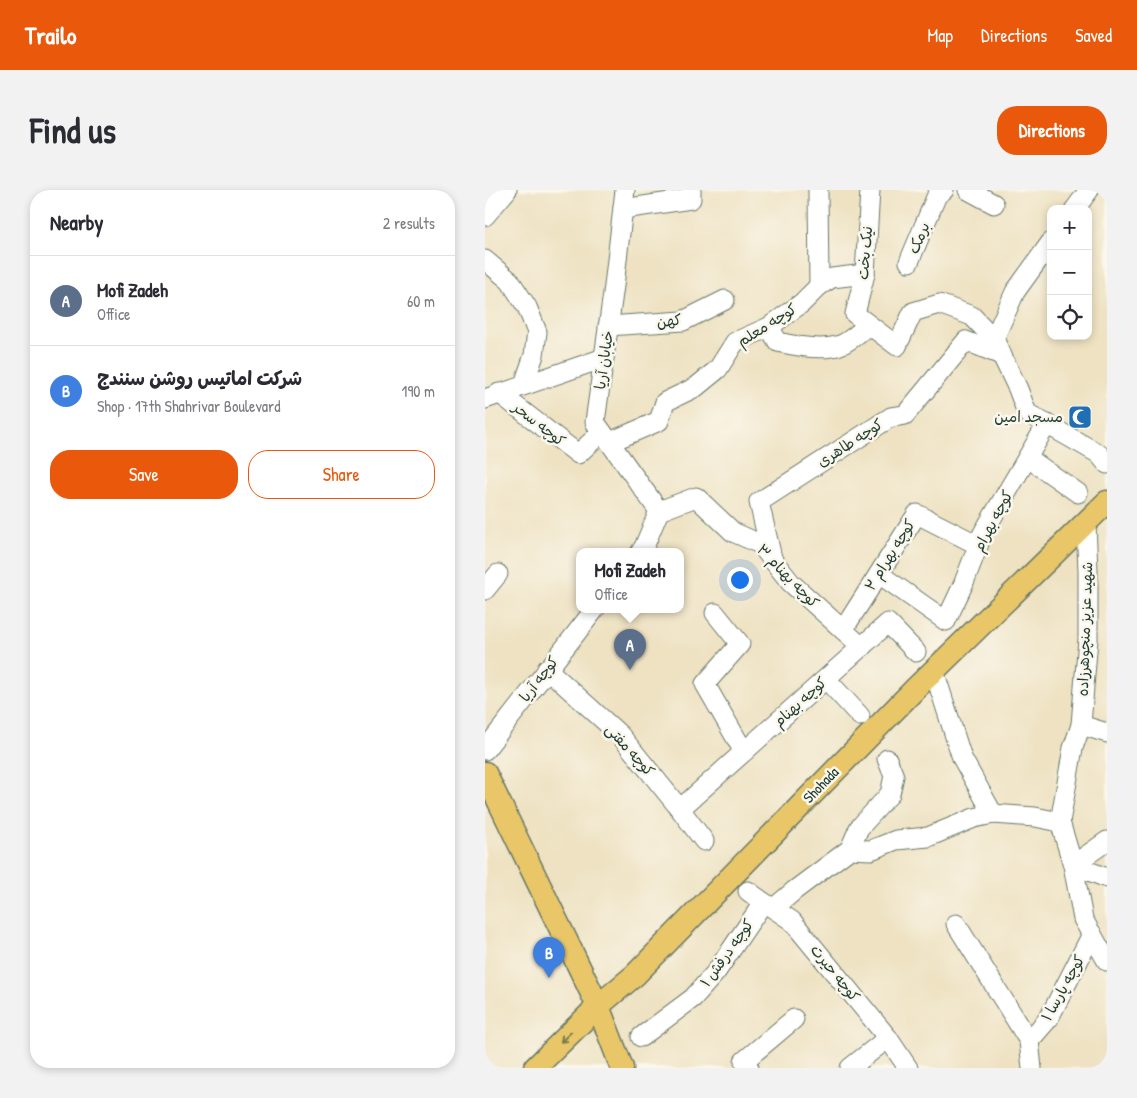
<!DOCTYPE html>
<html lang="en">
<head>
<meta charset="utf-8">
<style>
	body { margin:0; font-family:"Patrick Hand","Playpen Sans Arabic",sans-serif; background:#f2f2f3; color:#2b2b33 }
	.controls { position:absolute; right:15px; top:15px; display:grid; overflow:hidden; border-radius:10px; box-shadow:0 2px 8px #0003 }
	.controls button { width:45px; height:45px; display:grid; place-items:center; padding:0; border:0; border-bottom:1px solid #e1e1e2; background:#fff; color:#2b2b33; font:25px sans-serif }
	.you { position:absolute; left:254px; top:389px; width:18px; height:18px; margin:-12px; border:4px solid #fff; border-radius:50%; background:#1a73e8; box-shadow:0 0 0 8px #1a73e833 }
	.badge { display:grid; place-items:center; width:32px; height:32px; border-radius:50%; background:#ea580c; color:#fff; font-size:16px; font-weight:700 }
	.pin { position:absolute; translate:-50% -41px; filter:drop-shadow(0 1px 2px #0008) }
	.pin::after { content:''; position:absolute; top:26px; width:18px; height:15px; background:inherit; clip-path:polygon(0 0,100% 0,50% 100%) }
	.popup { position:absolute; left:91px; top:358px; width:108px; height:65px; box-sizing:border-box; display:grid; place-content:center; border-radius:10px; background:#fff; filter:drop-shadow(0 1px 4px #0005); font-size:16px; white-space:nowrap; color:#7c7c81 }
	.popup b { font-size:19px; color:#2b2b33 }
	.popup::after { content:''; position:absolute; left:50%; top:100%; margin-left:-10px; border:10px solid transparent; border-top-color:#fff }
	.list { margin:0; padding:0; list-style:none }
	h2 { display:flex; justify-content:space-between; align-items:center; height:65px; margin:0; padding:0 20px; font-size:21px }
	h2 small { font-size:16px; font-weight:400; color:#7c7c81 }
	.list li { display:grid; grid-template-columns:32px 1fr auto; gap:15px; align-items:center; box-sizing:border-box; height:90px; padding:0 20px; border-top:1px solid #e1e1e2 }
	.list b { display:block; font-size:19px; white-space:nowrap }
	.list p { margin:0; font-size:16px; white-space:nowrap; color:#7c7c81 }
	.list em { font-size:16px; font-style:normal; color:#7c7c81 }
	.actions { display:flex; gap:10px; padding:15px 20px }
	.actions a { flex:1; padding:11px 0; border:1px solid #ea580c; border-radius:20px; text-align:center; font-size:18px; color:#ea580c }
	.actions .main { background:#ea580c; color:#fff }
	.icon { flex:none; width:28px; height:28px; fill:none; stroke:currentColor; stroke-width:2; stroke-linecap:round; stroke-linejoin:round }
	.map { position:relative; flex:none; width:622px; height:878px; overflow:hidden; border-radius:20px }
	header { display:flex; align-items:center; gap:30px; box-sizing:border-box; height:70px; padding:0 25px; background:#ea580c; color:#fff }
	header strong { font-size:24px }
	nav { display:flex; gap:28px; margin-inline-start:auto; font-size:18px }
	.intro { display:flex; align-items:center; justify-content:space-between; box-sizing:border-box; height:120px; padding:0 30px }
	h1 { margin:0; font-size:35px }
	.button { padding:12px 22px; border-radius:20px; background:#ea580c; color:#fff; font-size:18px; font-weight:700 }
	main { display:flex; gap:30px; padding:0 30px }
	aside { flex:1; background:#fff; border-radius:20px; box-shadow:0 2px 8px #0003 }
	.map>svg:first-child { display:block }
	.lines { fill:none; stroke-linecap:round; stroke-linejoin:round }
	.minor-casing { stroke:#677766; stroke-width:21 }
	.major-casing { stroke:#677766; stroke-width:25 }
	.minor { stroke:#fff; stroke-width:19 }
	.major { stroke:#e9c769; stroke-width:22 }
	.oneway { stroke:#7a7b4c }
	.labels { text-anchor:middle; stroke-width:5; stroke-linejoin:round; paint-order:stroke }
	.street-label { font-size:15px; fill:#1f3d34; stroke:#fbf7ec }
	.poi-label { font-size:15px; fill:#1f3d34; stroke:#fbf7ec; text-anchor:end }
</style>
</head>
<body>
<header>
<strong>Trailo</strong>
<nav><a>Map</a><a>Directions</a><a>Saved</a></nav>
</header>
<div class="intro"><h1>Find us</h1><a class="button">Directions</a></div>
<main>
<aside>
<h2>Nearby<small>2 results</small></h2>
<ul class="list">
<li><span class="badge" style="background:#5c6f8a">A</span><div><b>Mofi Zadeh</b><p>Office</p></div><em>60 m</em></li>
<li><span class="badge" style="background:#3f7fe0">B</span><div><b>شرکت اماتیس روشن سنندج</b><p>Shop · 17th Shahrivar Boulevard</p></div><em>190 m</em></li>
</ul>
<div class="actions"><a class="main">Save</a><a>Share</a></div>
</aside>
<div class="map">
<svg width="622" height="878" viewBox="0 0 622 878">
	<rect width="100%" height="100%" fill="#fbf7ec"/>
	<filter id="ink" filterUnits="userSpaceOnUse"><feTurbulence type="fractalNoise" baseFrequency=".02" numOctaves="2"/><feDisplacementMap in="SourceGraphic" scale="10" xChannelSelector="R" yChannelSelector="G"/><feConvolveMatrix kernelMatrix="1 2 1 2 8 2 1 2 1" color-interpolation-filters="sRGB"/></filter>
	<filter id="wash" filterUnits="userSpaceOnUse"><feTurbulence type="fractalNoise" baseFrequency=".0096" numOctaves="4" result="noise"/><feDisplacementMap in="SourceGraphic" scale="20" xChannelSelector="R" yChannelSelector="G"/><feGaussianBlur stdDeviation="1.12" result="paint"/><feColorMatrix in="noise" values="0 0 0 0 0 0 0 0 0 0 0 0 0 0 0 0 0 1.4 0 .05"/><feComposite in="paint" operator="in"/></filter>
	<g filter="url(#wash)">
		<rect width="100%" height="100%" fill="#eee2c2"/>
	</g>
	<g filter="url(#ink)">
		<g class="lines">
			<g class="minor-casing">
				<g id="minor">
					<path d="M140 0 129 96 110 232 174 321"/>
					<path d="M333 0 334 96"/>
					<path d="M385 0 380 84 370 124 412 156 428 122 454 114 487 126 509 149 533 199 542 223 614 264 622 274"/>
					<path d="M483 0 509 14"/>
					<path d="M138 19 206 9V0"/>
					<path d="M590 19 604 0"/>
					<path d="M0 26 22 0"/>
					<path d="M0 70 25 91 42 117 52 142 49 165 39 194"/>
					<path d="M424 72 452 5 459 0"/>
					<path d="M123 136 198 131 240 110"/>
					<path d="M284 137 293 152C310 156 338 161 355 155 365 152 375 141 384 135"/>
					<path d="M509 149 530 102 566 52"/>
					<path d="M14 203 93 264 117 242"/>
					<path d="M0 209 119 168"/>
					<path d="M125 252 174 231 180 212 211 197 233 179 250 152 284 137 317 113 334 96 347 88 380 84"/>
					<path d="M543 268 593 303"/>
					<path d="M174 321 211 307 248 342 275 354 306 393 377 457"/>
					<path d="M156 361 159 357 174 321"/>
					<path d="M287 368 274 312 406 227 420 225 481 151 516 165"/>
					<path d="M394 384 461 431 478 395 498 343 562 234"/>
					<path d="M0 400 13 384"/>
					<path d="M230 423 255 454 220 494 259 562"/>
					<path d="M358 440 432 324 493 355"/>
					<path d="M62 479 135 545 195 619 219 651"/>
					<path d="M449 481 477 568 508 624"/>
					<path d="M341 489 375 526"/>
					<path d="M596 535 622 543"/>
					<path d="M0 560 110 419"/>
					<path d="M195 619 403 433 431 462"/>
					<path d="M575 632 588 558 596 535 599 497 603 449V381L601 333"/>
					<path d="M365 659 386 660 411 650 443 647 489 628 508 624 550 627 575 632 588 675 598 729 622 771"/>
					<path d="M588 675 622 651"/>
					<path d="M588 675 622 688"/>
					<path d="M263 701C277 712 293 721 307 731L403 848 423 878"/>
					<path d="M289 718 310 700 365 659 374 638 405 604 409 586 402 569"/>
					<path d="M471 734 544 851"/>
					<path d="M156 847 208 808 231 782 278 713"/>
					<path d="M264 878 259 871 309 829"/>
					<path d="M365 878 403 848"/>
					<path d="M547 878 544 851 564 828 607 744"/>
				</g>
			</g>
			<g class="major-casing">
				<g id="major">
					<path d="M0 583 113 816 137 878"/>
					<path d="M50 878 113 816 150 785 429 500 622 312"/>
				</g>
			</g>
			<use href="#minor" class="minor"/>
			<use href="#major" class="major"/>
		</g>
		<defs><path id="oneway-shaft" d="M-6 0H5M1.5-3L5.5 0L1.5 3" fill="none" stroke-width="1.6" stroke-linecap="round" stroke-linejoin="round" transform="scale(1.25)"/></defs>
		<use class="oneway" href="#oneway-shaft" transform="translate(81 847) rotate(136)"/>
	</g>
	<defs>
		<g id="mosque-square" transform="scale(1.25)"><rect x="-9" y="-9" width="18" height="18" rx="4" fill="#1f6fb2" stroke="#fbf7ec"/><path d="M3.5-4.9A6 6 0 1 0 3.5 4.9A5 5 0 1 1 3.5-4.9Z" fill="#fff"/></g>
	</defs>
	<g fill-rule="evenodd">
		<use href="#mosque-square" x="595" y="227"/>
	</g>
	<g class="labels">
		<g class="street-label">
			<text transform="translate(434 48) rotate(-67)" y="5">برمک</text>
			<text transform="translate(380 63) rotate(-85)" y="5">نیک بخت</text>
			<text transform="translate(184 131) rotate(-7)" y="5">کهن</text>
			<text transform="translate(282 135) rotate(-32)" y="5">کوچه معلم</text>
			<text transform="translate(119 170) rotate(-82)" y="5">خیابان آریا</text>
			<text transform="translate(54 234) rotate(38)" y="5">کوچه سحر</text>
			<text transform="translate(365 253) rotate(-33)" y="5">کوچه طاهری</text>
			<text transform="translate(508 331) rotate(-62)" y="5">کوچه بهرام</text>
			<text transform="translate(405 365) rotate(-58)" y="5">کوچه بهرام ۲</text>
			<text transform="translate(303 386) rotate(46)" y="5">کوچه بهنام ۳</text>
			<text transform="translate(600 439) rotate(-88)" y="5">شهید عزیز منچوهرزاده</text>
			<text transform="translate(54 489) rotate(-52)" y="5">کوچه آریا</text>
			<text transform="translate(315 512) rotate(-42)" y="5">کوچه بهنام</text>
			<text transform="translate(145 560) rotate(48)" y="5">کوچه مفتی</text>
			<text transform="translate(336 595) rotate(-46)" y="5">Shohada</text>
			<text transform="translate(242 763) rotate(-54)" y="5">کوچه درفش ۱</text>
			<text transform="translate(350 783) rotate(51)" y="5">کوچه حیرت</text>
			<text transform="translate(578 798) rotate(-61)" y="5">کوچه پارسا ۱</text>
		</g>
		<g class="poi-label">
			<text x="578" y="232">مسجد امین</text>
		</g>
	</g>
</svg>
<div class="controls">
<button>+</button>
<button>−</button>
<button><svg class="icon" aria-label="locate" viewBox="0 0 24 24"><circle cx="12" cy="12" r="6"/><path d="M12 2v4M12 18v4M2 12h4M18 12h4"/></svg></button>
</div>
<div class="you"></div>
<div class="pin badge" style="left:145px;top:480px;background:#5c6f8a">A</div>
<div class="popup"><b>Mofi Zadeh</b>Office</div>
<div class="pin badge" style="left:64px;top:788px;background:#3f7fe0">B</div>
</div>
</main>
</body>
</html>
